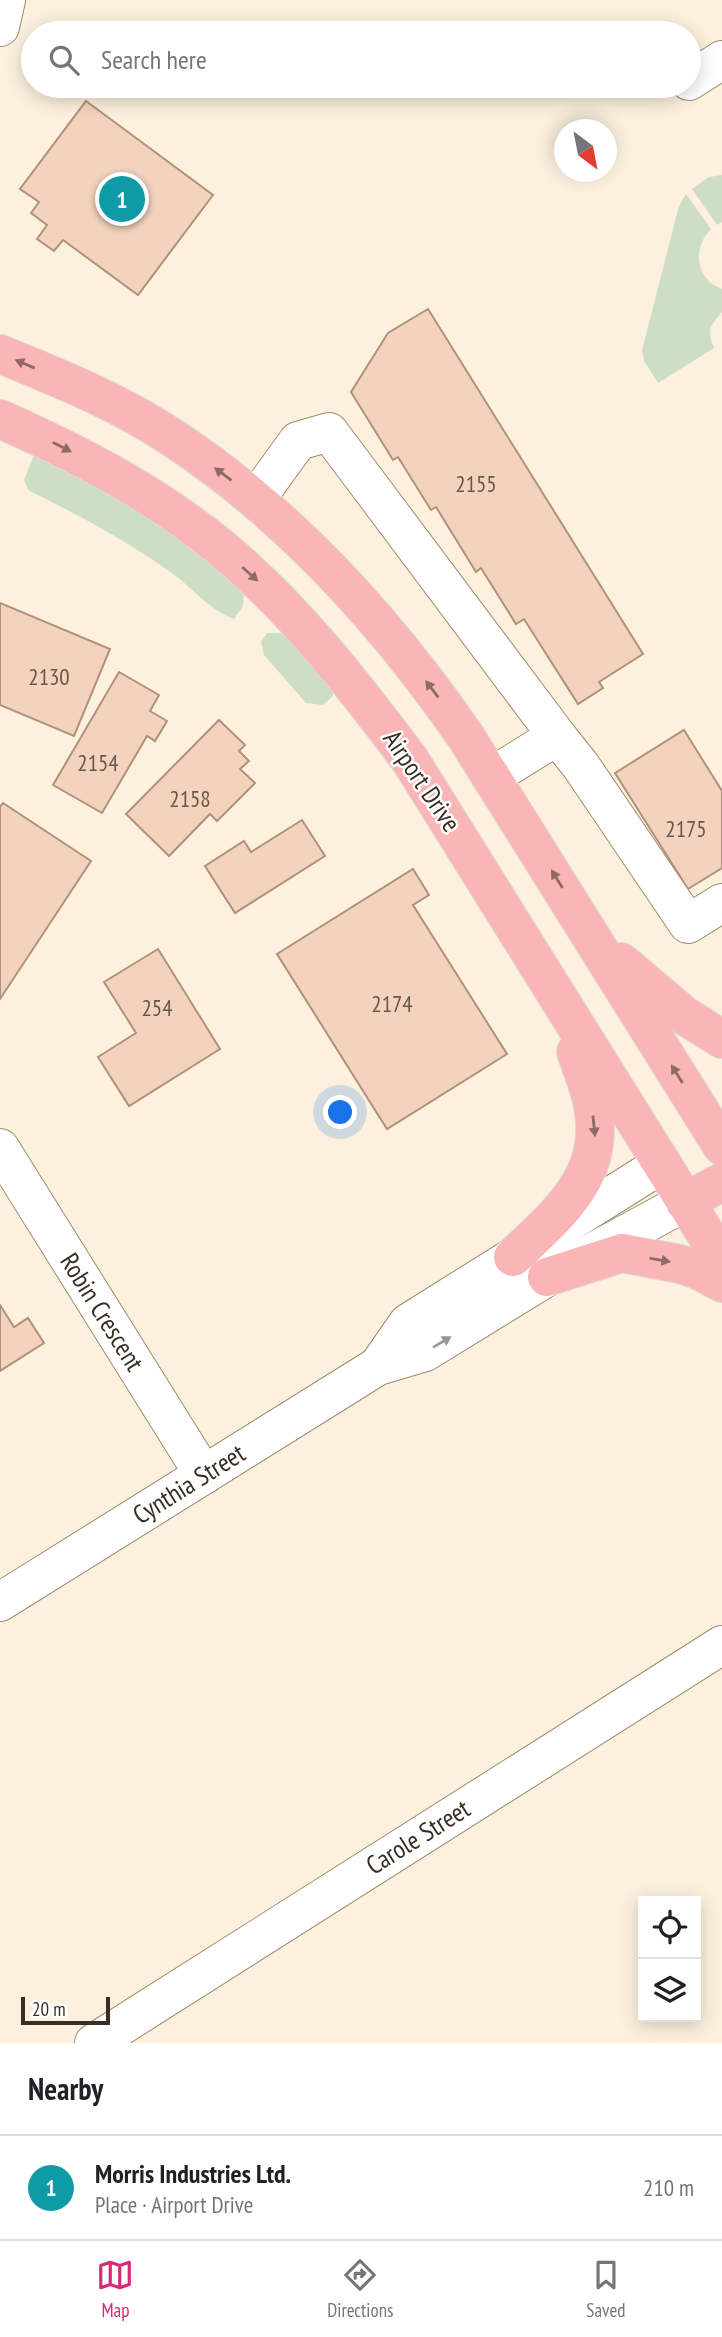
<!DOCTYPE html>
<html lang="en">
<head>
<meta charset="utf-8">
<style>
	body { margin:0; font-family:"PT Sans Narrow",sans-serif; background:#f2f2f2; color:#202124 }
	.controls { position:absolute; right:21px; bottom:21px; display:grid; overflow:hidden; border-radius:0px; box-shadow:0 4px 18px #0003 }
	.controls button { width:63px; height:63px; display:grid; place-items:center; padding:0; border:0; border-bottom:2px solid #e0e0e0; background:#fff; color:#202124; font:35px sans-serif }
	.compass { position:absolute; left:554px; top:119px; width:63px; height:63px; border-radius:50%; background:#fff; box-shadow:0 4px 18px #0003; rotate:148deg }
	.scale { position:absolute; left:21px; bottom:18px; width:89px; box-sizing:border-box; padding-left:7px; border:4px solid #372f24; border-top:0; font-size:19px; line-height:24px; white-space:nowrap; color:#372f24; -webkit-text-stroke:5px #fff; paint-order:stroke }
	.you { position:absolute; left:341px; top:1113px; width:24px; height:24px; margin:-18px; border:5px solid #fff; border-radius:50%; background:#1a73e8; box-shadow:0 0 0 10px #1a73e833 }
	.badge { display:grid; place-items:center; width:46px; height:46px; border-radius:50%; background:#db2777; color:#fff; font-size:23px; font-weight:700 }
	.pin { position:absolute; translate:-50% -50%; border:4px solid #fff; box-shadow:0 2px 7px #0006 }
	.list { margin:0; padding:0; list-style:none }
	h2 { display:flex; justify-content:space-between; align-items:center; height:91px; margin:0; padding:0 28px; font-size:30px }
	h2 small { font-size:23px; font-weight:400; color:#757577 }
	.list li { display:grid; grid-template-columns:46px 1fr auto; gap:21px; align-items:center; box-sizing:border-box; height:105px; padding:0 28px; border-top:2px solid #e0e0e0 }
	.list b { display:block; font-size:26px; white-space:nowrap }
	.list p { margin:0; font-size:23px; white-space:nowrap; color:#757577 }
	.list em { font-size:23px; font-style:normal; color:#757577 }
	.icon { flex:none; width:38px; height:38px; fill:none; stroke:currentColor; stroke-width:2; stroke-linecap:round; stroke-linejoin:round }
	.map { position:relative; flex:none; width:722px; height:2043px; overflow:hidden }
	.search { position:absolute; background:#fff; box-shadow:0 4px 18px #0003; left:21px; right:21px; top:21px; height:77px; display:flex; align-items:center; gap:18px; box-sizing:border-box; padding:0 24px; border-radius:38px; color:#757577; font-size:26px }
	.sheet { height:196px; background:#fff }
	nav { display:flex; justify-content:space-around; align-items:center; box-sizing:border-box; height:98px; border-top:2px solid #e0e0e0; background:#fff; font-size:19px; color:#757577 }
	nav a { display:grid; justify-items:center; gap:4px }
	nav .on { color:#db2777 }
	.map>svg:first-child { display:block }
	.green { fill:#cedec6 }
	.building { fill:#f4d3be; stroke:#b0917d; stroke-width:2 }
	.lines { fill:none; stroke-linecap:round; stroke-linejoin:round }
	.minor-casing { stroke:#9d8b6e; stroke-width:40 }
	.major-casing { stroke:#dbdad8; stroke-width:40 }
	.minor { stroke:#fff; stroke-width:38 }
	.major { stroke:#fab5b7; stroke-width:38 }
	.oneway { fill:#8f6b66 }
	.oneway2 { fill:#9b9792 }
	.labels { text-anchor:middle; stroke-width:5; stroke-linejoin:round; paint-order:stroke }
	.number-label { font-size:23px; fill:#66584a }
	.street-label { font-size:26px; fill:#372f24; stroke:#fff }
</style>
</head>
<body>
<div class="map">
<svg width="722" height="2043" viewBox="0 0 722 2043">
	<rect width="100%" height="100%" fill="#fdf1de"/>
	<g class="green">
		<path d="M722 175V222L717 225 692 189 709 177Z"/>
		<path d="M686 194 711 229C697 243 694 265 708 280 711 284 718 287 722 289V312C709 327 707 330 714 348L658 383 644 361 642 350 679 206Z"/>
		<path d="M42 453 173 526 244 591 243 606 234 619C208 609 195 590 173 574 128 541 78 515 28 490L24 480 33 457Z"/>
		<path d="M267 633H288L332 683 333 696 323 705 306 703 264 655 261 642Z"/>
	</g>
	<g class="building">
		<path d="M86 101 213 195 138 295 63 240 54 251 37 239 47 225 31 213 39 202 20 189Z"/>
		<path d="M428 309 643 654 599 682 603 688 578 704 524 619 516 624 481 568 476 572 436 507 431 510 398 457 393 460 351 392 388 333Z"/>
		<path d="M0 603 110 649 74 736 0 705Z"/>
		<path d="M119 672 159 695 150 711 167 721 155 741 147 736 102 813 53 785Z"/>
		<path d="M219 720 245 745 239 751 249 761 240 769 255 783 217 821 210 814 169 856 126 814Z"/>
		<path d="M684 730 722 791V868L688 889 615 773Z"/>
		<path d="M3 803 91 861 0 999V807Z"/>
		<path d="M302 820 325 856 235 913 205 866 244 841 251 852Z"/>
		<path d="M413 869 429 895 413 905 507 1054 387 1129 277 954Z"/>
		<path d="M158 949 220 1049 129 1106 98 1057 136 1033 104 982Z"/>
		<path d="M0 1305 14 1327 28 1318 44 1343 0 1371Z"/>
	</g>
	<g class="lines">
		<g class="minor-casing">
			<g id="minor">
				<path d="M0 27 6 0"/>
				<path d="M689 81 722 60"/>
				<path d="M256 499 298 441 329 432 557 736 491 777"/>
				<path d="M557 736 581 766 688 924 722 903"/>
				<path d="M0 1148 204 1475"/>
				<path d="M378 1366 408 1323 662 1164"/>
				<path d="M0 1602 378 1366 425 1352 547 1277 685 1202"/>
				<path d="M94 2043 722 1645"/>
			</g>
		</g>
		<g class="major-casing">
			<g id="major">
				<path d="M0 354C59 378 119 402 173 438 291 516 386 621 466 737L722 1146"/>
				<path d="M0 419C77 453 154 493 220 547 294 608 353 684 410 760L722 1260"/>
				<path d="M621 962 685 1016 722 1039"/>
				<path d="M685 1202 722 1182"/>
				<path d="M513 1257C564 1209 611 1171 590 1093 586 1079 581 1066 576 1052"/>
				<path d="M547 1277 622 1253 680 1264 698 1270 722 1283"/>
			</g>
		</g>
		<use href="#minor" class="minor"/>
		<use href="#major" class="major"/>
	</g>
	<defs><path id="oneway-solid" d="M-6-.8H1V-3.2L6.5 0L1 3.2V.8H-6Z" transform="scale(1.75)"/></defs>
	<g class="oneway">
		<use href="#oneway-solid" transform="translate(25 364) rotate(-157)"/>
		<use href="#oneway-solid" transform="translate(62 447) rotate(27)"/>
		<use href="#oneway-solid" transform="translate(223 474) rotate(-143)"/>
		<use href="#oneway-solid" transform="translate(250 574) rotate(42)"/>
		<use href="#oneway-solid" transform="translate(432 689) rotate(-127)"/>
		<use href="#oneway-solid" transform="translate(557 879) rotate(-122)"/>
		<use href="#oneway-solid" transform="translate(677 1074) rotate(-122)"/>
		<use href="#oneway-solid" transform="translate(594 1126) rotate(84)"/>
		<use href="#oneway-solid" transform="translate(660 1260) rotate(10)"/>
	</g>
	<use class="oneway2" href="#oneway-solid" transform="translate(442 1342) rotate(-31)"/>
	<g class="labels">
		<g class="number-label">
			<text x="476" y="492">2155</text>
			<text x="49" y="685">2130</text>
			<text x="98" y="771">2154</text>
			<text x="190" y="807">2158</text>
			<text x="686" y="837">2175</text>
			<text x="392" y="1012">2174</text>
			<text x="157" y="1016">254</text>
		</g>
		<g class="street-label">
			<text transform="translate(422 781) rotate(56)" y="9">Airport Drive</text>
			<text transform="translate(102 1312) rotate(58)" y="9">Robin Crescent</text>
			<text transform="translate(189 1484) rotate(-32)" y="9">Cynthia Street</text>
			<text transform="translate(418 1837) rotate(-32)" y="9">Carole Street</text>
		</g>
	</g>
</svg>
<div class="controls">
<button><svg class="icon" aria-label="locate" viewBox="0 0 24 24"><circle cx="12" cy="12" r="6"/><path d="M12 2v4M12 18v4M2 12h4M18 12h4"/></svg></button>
<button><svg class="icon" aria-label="layers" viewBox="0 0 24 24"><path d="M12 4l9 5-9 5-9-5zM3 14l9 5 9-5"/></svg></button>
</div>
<svg class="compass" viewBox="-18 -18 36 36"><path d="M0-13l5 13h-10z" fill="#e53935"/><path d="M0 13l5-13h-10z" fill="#757577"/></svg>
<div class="scale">20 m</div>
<div class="you"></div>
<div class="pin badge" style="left:122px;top:199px;background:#0f9aa8">1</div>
<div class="search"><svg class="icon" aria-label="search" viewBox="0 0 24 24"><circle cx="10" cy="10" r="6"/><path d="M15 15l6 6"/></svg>Search here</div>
</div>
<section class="sheet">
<h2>Nearby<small></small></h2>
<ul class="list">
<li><span class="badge" style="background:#0f9aa8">1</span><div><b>Morris Industries Ltd.</b><p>Place · Airport Drive</p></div><em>210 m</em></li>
</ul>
</section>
<nav>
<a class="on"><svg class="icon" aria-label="map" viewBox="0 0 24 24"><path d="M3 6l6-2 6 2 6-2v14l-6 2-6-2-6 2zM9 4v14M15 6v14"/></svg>Map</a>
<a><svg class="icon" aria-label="directions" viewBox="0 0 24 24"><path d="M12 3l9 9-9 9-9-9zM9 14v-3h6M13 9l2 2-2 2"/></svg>Directions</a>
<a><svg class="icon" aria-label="saved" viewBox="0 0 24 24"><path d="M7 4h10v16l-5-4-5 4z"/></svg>Saved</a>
</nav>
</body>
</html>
